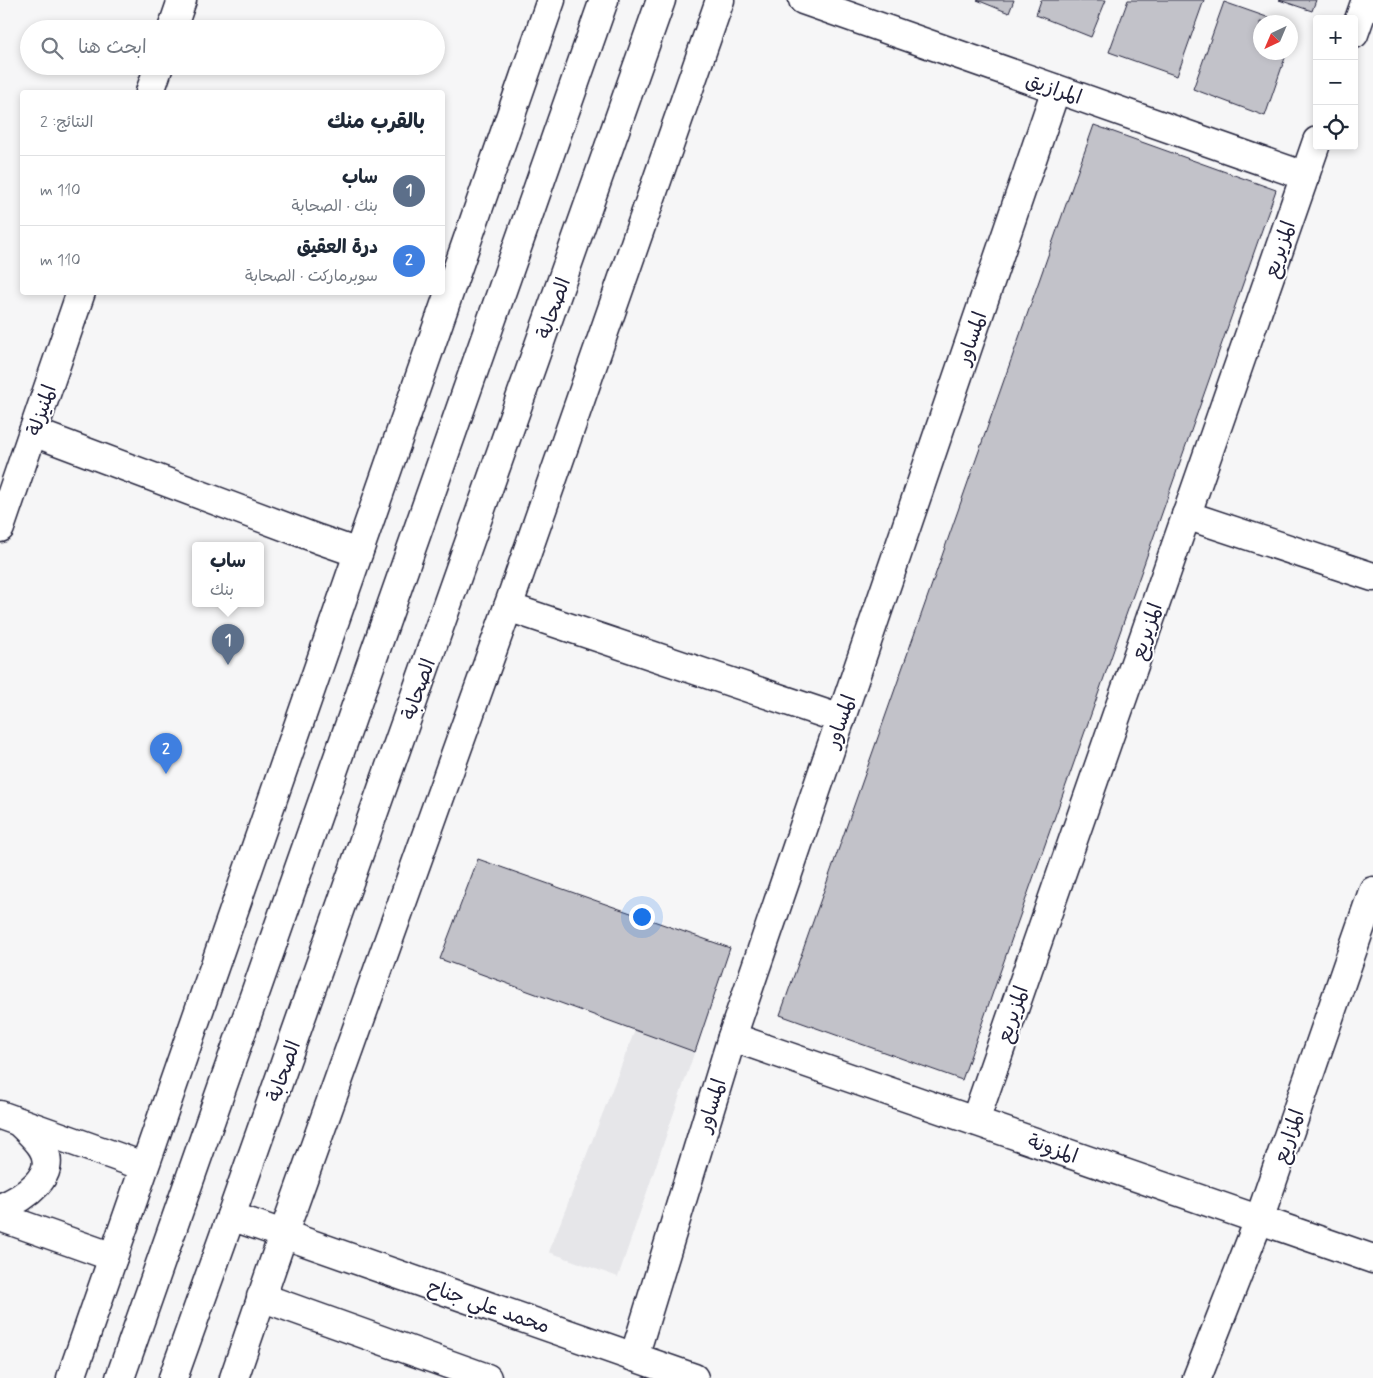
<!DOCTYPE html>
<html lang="ar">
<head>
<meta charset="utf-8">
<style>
	body { margin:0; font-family:Mynerve,"Playpen Sans Arabic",sans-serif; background:#f6f6f7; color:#1f2937; direction:rtl }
	.controls { position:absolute; right:15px; top:15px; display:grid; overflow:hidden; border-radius:5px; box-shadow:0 2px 8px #0003 }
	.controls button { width:45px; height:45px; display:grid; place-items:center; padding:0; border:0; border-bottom:1px solid #e0e1e3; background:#fff; color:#1f2937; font:25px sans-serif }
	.compass { position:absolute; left:1253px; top:15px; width:45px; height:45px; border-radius:50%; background:#fff; box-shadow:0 2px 8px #0003; rotate:224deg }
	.you { position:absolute; left:641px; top:916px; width:18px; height:18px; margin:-12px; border:4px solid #fff; border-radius:50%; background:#1a73e8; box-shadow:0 0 0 8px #1a73e833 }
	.badge { display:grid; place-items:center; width:32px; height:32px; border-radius:50%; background:#22223b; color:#fff; font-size:16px; font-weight:700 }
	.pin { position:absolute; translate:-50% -41px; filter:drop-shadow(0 1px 2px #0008) }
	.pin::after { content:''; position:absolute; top:26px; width:18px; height:15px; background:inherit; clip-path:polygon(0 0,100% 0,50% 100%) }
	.popup { position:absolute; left:192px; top:542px; width:72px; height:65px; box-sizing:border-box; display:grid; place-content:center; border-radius:5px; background:#fff; filter:drop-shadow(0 1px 4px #0005); font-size:16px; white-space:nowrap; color:#747a83 }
	.popup b { font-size:19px; color:#1f2937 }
	.popup::after { content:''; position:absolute; left:50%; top:100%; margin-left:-10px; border:10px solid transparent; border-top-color:#fff }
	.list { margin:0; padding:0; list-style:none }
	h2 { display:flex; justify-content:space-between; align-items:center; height:65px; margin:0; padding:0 20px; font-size:21px }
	h2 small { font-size:16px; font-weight:400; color:#747a83 }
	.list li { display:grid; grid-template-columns:32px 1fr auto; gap:15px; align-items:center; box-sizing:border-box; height:70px; padding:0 20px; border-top:1px solid #e0e1e3 }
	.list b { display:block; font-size:19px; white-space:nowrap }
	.list p { margin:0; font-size:16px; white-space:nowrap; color:#747a83 }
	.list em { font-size:16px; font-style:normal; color:#747a83 }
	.icon { flex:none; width:28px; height:28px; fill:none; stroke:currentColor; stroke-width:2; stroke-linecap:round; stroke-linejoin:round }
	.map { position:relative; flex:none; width:1373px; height:1378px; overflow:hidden; direction:ltr }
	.search { position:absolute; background:#fff; box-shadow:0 2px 8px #0003; left:20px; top:20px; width:425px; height:55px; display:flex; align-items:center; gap:12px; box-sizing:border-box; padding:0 18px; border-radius:28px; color:#747a83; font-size:19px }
	.panel { position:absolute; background:#fff; box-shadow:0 2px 8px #0003; left:20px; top:90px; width:425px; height:205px; border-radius:5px; direction:rtl }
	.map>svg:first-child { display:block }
	.built { fill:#e6e6e9 }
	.building { fill:#c2c2c9; stroke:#22223b }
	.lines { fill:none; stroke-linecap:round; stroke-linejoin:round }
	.minor-casing { stroke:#22223b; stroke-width:31 }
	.major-casing { stroke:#22223b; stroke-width:31 }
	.minor { stroke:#fff; stroke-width:28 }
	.major { stroke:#fff; stroke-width:28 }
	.labels { text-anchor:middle; stroke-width:4; stroke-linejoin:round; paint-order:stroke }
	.street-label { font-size:20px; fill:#22223b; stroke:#fff }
</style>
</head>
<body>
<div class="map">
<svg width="1373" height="1378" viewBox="0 0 1373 1378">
	<rect width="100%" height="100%" fill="#f6f6f7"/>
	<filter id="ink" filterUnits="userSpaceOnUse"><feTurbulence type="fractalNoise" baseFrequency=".02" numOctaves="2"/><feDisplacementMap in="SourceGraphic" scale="10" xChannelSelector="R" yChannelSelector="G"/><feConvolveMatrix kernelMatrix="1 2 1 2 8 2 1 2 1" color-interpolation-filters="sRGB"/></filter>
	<g filter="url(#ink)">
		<path class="built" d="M478 859 730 948 618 1277 549 1252 635 1030 440 960Z"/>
		<g class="building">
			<path d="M977 0H1014L1009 13Z"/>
			<path d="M1041 0H1106L1091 37 1036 15Z"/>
			<path d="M1128 0H1204L1177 76 1109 52Z"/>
			<path d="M1279 0H1316L1312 11Z"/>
			<path d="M1224 2 1281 22H1260V52H1287L1265 116 1193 89Z"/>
			<path d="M1290 26 1296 28 1290 43Z"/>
			<path d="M1094 125 1276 190 962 1080 780 1015Z"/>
			<path d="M478 859 730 948 695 1052 440 959Z"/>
		</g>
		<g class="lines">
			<g class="minor-casing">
				<g id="minor">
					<path d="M803 0 1305 176"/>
					<path d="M172 29 182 0"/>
					<path d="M1354 34 1366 0"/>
					<path d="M150 92 159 66"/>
					<path d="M33 432 318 539 358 553"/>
					<path d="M1186 515 1373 577"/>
					<path d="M0 528 81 292"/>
					<path d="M508 607 841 719"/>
					<path d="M732 1037 1373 1259"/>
					<path d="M0 1115 143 1166"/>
					<path d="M975 1121 1317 141"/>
					<path d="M0 1208C23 1199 60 1175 42 1147 37 1139 28 1131 21 1124"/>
					<path d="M0 1217 113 1257"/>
					<path d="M261 1297 487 1378"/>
					<path d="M634 1357 732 1037 1056 89"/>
					<path d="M71 1378 551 0"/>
					<path d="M120 1378 604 0"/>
					<path d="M173 1378 231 1216 694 1378"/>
					<path d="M234 1378 283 1235 508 607 720 0"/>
					<path d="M1197 1378 1259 1220 1373 891"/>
				</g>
			</g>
			<g class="major-casing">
				<path id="major" d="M231 1216 661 0"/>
			</g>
			<use href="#minor" class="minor"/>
			<use href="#major" class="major"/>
		</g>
	</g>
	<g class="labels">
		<g class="street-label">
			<text transform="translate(1054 88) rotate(19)" y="7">المرازيق</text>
			<text transform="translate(1279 249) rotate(-71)" y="7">المزيريع</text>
			<text transform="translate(553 308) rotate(-70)" y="7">الصحابة</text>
			<text transform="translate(971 338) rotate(-71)" y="7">المساور</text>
			<text transform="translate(41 410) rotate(-71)" y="7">المنيزلة</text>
			<text transform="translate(1146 631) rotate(-71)" y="7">المزيريع</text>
			<text transform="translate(418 689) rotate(-70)" y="7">الصحابة</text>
			<text transform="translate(840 721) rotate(-71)" y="7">المساور</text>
			<text transform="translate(1012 1014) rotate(-71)" y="7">المزيريع</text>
			<text transform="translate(283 1071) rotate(-70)" y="7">الصحابة</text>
			<text transform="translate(711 1105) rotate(-73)" y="7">المساور</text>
			<text transform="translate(1288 1136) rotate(-71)" y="7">المزاريع</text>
			<text transform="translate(1053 1148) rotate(19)" y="7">المزونة</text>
			<text transform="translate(489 1306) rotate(19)" y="7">محمد علي جناح</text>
		</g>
	</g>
</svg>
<div class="controls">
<button>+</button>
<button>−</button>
<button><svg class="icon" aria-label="locate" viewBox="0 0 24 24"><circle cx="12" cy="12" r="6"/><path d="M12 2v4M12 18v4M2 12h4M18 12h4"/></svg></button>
</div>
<svg class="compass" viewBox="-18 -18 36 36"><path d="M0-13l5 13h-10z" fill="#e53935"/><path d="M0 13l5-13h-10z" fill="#747a83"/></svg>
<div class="you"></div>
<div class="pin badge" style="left:228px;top:665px;background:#5c6f8a">1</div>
<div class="popup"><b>ساب</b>بنك</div>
<div class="pin badge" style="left:166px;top:774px;background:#3f7fe0">2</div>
<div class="search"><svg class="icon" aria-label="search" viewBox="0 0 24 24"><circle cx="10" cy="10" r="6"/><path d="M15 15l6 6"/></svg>ابحث هنا</div>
<section class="panel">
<h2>بالقرب منك<small>النتائج: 2</small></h2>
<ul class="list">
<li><span class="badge" style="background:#5c6f8a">1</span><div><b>ساب</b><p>بنك · الصحابة</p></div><em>110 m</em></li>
<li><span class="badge" style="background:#3f7fe0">2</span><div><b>درة العقيق</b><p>سوبرماركت · الصحابة</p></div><em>110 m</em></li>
</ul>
</section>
</div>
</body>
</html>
